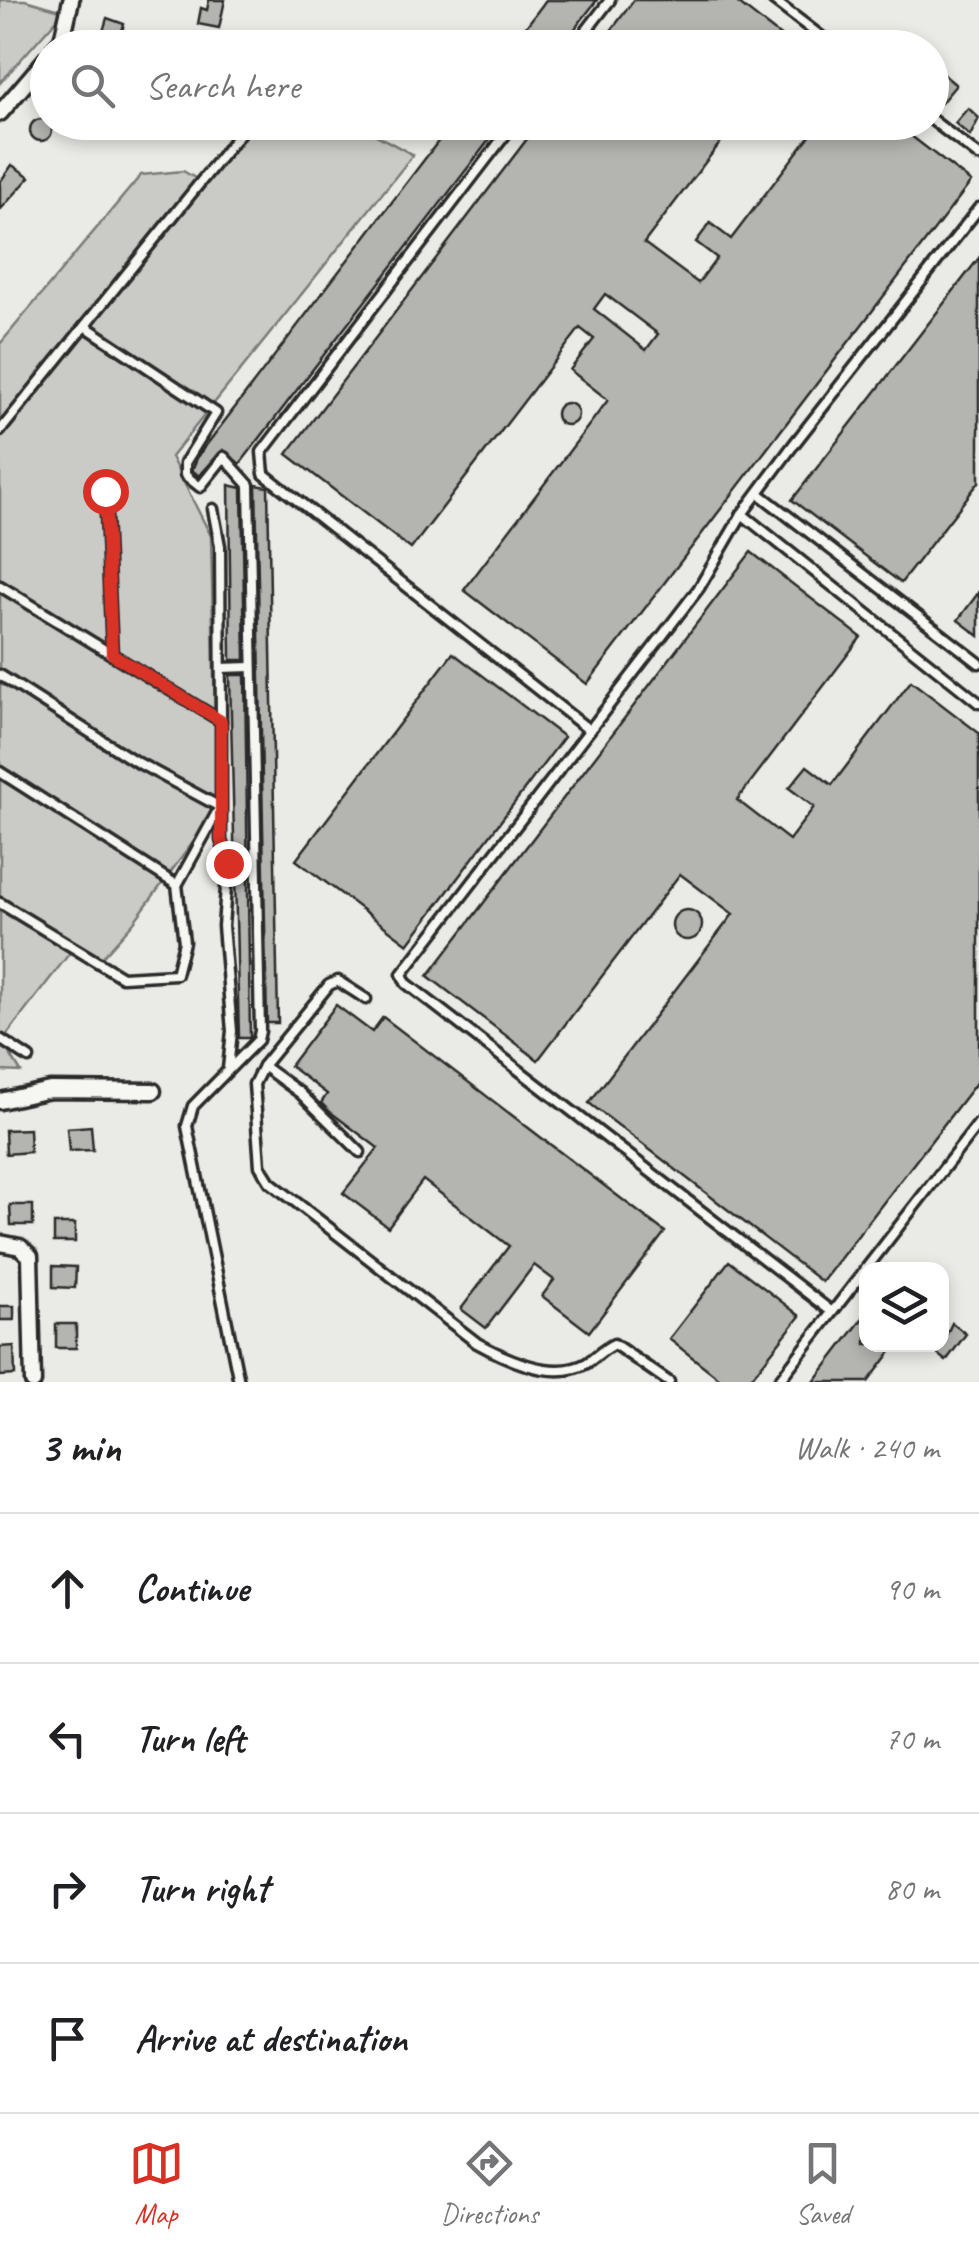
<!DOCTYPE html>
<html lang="en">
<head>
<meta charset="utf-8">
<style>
	body { margin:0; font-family:Caveat,sans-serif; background:#f2f2f2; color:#202124 }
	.controls { position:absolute; right:30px; bottom:30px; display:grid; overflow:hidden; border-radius:20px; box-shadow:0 5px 15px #0003 }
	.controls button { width:90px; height:90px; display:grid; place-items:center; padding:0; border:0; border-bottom:2px solid #e0e0e0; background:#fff; color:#202124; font:50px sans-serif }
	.stop { position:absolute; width:30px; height:30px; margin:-22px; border:8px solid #d93025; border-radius:50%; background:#fff }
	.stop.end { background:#d93025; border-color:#fff; box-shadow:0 2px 10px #0008 }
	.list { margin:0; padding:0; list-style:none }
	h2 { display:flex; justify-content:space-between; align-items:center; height:130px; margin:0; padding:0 40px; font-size:42px }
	h2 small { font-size:32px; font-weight:400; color:#757577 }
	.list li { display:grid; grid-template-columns:65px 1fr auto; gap:30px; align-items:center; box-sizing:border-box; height:150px; padding:0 40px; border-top:2px solid #e0e0e0 }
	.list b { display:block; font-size:38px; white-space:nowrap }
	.list em { font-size:32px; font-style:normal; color:#757577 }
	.icon { flex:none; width:55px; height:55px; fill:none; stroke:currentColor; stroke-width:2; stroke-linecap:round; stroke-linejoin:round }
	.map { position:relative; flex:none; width:979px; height:1382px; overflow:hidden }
	.search { position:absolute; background:#fff; box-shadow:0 5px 15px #0003; left:30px; right:30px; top:30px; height:110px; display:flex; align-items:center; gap:25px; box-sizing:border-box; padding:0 35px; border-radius:55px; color:#757577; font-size:38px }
	.sheet { height:730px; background:#fff }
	nav { display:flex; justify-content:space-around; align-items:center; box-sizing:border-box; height:140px; border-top:2px solid #e0e0e0; background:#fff; font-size:28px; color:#757577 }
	nav a { display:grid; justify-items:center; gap:5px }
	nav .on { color:#d93025 }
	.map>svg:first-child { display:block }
	.green { fill:#cacac7; stroke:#7a7a79; stroke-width:2.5 }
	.building { fill:#b4b4b1; stroke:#2b2b2b; stroke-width:2.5; fill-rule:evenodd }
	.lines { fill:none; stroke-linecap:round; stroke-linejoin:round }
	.service-casing { stroke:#2b2b2b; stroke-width:15 }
	.minor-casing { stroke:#2b2b2b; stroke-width:21 }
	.service { stroke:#f6f6f2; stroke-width:8 }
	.minor { stroke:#f6f6f2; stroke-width:14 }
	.route { stroke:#d93025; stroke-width:12 }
</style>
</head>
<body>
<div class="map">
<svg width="979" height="1382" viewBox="0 0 979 1382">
	<rect width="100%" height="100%" fill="#eaeae6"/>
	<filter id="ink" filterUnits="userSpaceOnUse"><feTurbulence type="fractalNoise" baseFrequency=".01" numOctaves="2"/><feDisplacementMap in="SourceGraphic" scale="20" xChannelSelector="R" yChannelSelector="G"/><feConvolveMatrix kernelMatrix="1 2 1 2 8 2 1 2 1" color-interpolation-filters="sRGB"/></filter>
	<g filter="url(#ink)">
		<g class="green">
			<path d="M0 0H25L64 11 0 83Z"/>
			<path d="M249 123H354L413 155 171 457 211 536 217 810 133 923 98 962 72 950 2 1041 21 1072 0 1071V344L141 175 183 171 202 182Z"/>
		</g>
		<g class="building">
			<path d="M209 0H225L219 28 198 24 201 8 207 10Z"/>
			<path d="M546 0H597L560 48H510Z"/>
			<path d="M634 0H734L796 48H598Z"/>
			<path d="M107 18 124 24 119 41 102 35Z"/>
			<path d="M932 65 956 85 941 103 932 95Z"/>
			<path d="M968 108 979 118 970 136 955 123Z"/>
			<circle cx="41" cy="130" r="11"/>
			<path d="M453 122H503L240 464 223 450 199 476 192 470 198 456Z"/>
			<path d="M540 122H736L644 243 698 283 717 258 696 242 710 223 731 239 820 122H893L971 182 587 684 464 590 608 400 570 370 594 339 580 328 411 549 287 454ZM605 294 658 334 646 350 594 309Z"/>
			<path d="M12 165 30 177 0 210V182Z"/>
			<path d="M979 258V482L901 583 792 500Z"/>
			<circle cx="567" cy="414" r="11"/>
			<path d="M229 485 242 488 245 660H231Z"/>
			<path d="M256 485 268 487 278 1023H267Z"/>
			<path d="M751 552 861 637 737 800 789 840 814 807 789 788 807 766 832 785 911 681 979 733V1079L822 1282 589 1103 733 914 680 874 538 1060 428 976Z"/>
			<path d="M979 592V636L958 620Z"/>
			<path d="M453 653 564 737 408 944 296 860Z"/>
			<path d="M230 675H245L250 1038H239Z"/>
			<circle cx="687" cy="925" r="15"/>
			<path d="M336 1005 372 1032 383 1017 665 1232 589 1332 542 1296 554 1280 534 1265 486 1328 461 1309 509 1246 423 1180 388 1227 343 1193 378 1148 329 1111 321 1103 327 1094 290 1066Z"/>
			<path d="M91 1126 93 1150 69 1151 67 1128Z"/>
			<path d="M29 1129 30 1152 6 1154 5 1130Z"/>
			<path d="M10 1205H33V1225H11Z"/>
			<rect x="54" y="1224" width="21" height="18"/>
			<path d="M729 1261 800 1316 748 1382H724L669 1339Z"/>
			<path d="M53 1266 76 1267 75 1288 53 1287Z"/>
			<rect x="0" y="1306" width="14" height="14"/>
			<path d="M866 1314V1344H897L868 1382H814Z"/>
			<path d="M952 1323 966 1334 946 1361 932 1350 942 1344Z"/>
			<rect x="56" y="1324" width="20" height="24"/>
			<path d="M14 1346 15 1375 0 1376V1347Z"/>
		</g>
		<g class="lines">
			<g class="service-casing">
				<g id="service">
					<path d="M773 0 836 48"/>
					<path d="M573 48 610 0"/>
					<path d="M932 120 979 156"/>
					<path d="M515 122 262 452 264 474 589 730"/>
					<path d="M85 326 216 413 185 463V475L200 487 224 457 249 485 260 1031 258 1040 193 1106 187 1126 239 1382"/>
					<path d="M0 431 249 122"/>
					<path d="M105 491 112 654"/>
					<path d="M758 493 979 663"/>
					<path d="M213 509 220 546 221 721"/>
					<path d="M742 514 979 703"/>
					<path d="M0 586 221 721V840L228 863 223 926 232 1031 228 1069"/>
					<path d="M221 668 252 667"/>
					<path d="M0 675 133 760 220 807 177 885"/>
					<path d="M0 772 177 885 184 942 176 974 122 977 0 903"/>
					<path d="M366 999 338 981 329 985 263 1066 254 1084 260 1166 270 1182 477 1343C506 1359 554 1382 587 1363 596 1357 603 1349 614 1344L669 1382"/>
					<path d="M0 1039 29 1058"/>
					<path d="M263 1066 300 1093 360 1152"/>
					<path d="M832 1312 406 983 402 974 699 588 742 514 794 444 979 208"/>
					<path d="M778 1382 979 1123"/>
				</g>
			</g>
			<g class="minor-casing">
				<g id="minor">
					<path d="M55 48 62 40 71 0"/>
					<path d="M0 113 48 57"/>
					<path d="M0 1101 50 1090 153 1091"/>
					<path d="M0 1243 20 1247 30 1256 33 1382"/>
				</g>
			</g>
			<use href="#service" class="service"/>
			<use href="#minor" class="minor"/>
		</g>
	</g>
	<g class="lines" filter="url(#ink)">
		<path class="route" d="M105 491 112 654 221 721V840L228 863"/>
	</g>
</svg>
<div class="controls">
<button><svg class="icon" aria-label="layers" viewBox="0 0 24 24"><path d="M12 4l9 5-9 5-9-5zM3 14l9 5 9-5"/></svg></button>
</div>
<div class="stop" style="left:105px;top:491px"></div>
<div class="stop end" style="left:228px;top:863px"></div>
<div class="search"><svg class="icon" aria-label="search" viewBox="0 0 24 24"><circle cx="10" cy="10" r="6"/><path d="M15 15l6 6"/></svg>Search here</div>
</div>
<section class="sheet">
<h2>3 min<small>Walk · 240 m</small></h2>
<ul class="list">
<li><svg class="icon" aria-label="ahead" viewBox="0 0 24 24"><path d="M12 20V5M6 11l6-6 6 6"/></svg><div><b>Continue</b></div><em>90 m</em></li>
<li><svg class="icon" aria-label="left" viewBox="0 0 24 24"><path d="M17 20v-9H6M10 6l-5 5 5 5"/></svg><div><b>Turn left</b></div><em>70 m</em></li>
<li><svg class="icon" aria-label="right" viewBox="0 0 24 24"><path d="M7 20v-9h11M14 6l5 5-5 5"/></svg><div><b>Turn right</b></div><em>80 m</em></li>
<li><svg class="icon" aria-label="arrive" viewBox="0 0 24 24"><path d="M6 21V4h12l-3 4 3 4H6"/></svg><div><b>Arrive at destination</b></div></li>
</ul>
</section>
<nav>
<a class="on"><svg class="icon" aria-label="map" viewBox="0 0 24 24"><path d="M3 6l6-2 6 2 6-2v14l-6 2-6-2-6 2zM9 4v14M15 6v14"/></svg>Map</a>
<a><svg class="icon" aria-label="directions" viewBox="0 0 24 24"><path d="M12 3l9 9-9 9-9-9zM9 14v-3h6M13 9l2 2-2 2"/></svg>Directions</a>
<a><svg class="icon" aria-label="saved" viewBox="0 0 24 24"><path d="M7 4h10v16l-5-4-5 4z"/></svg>Saved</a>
</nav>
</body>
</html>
